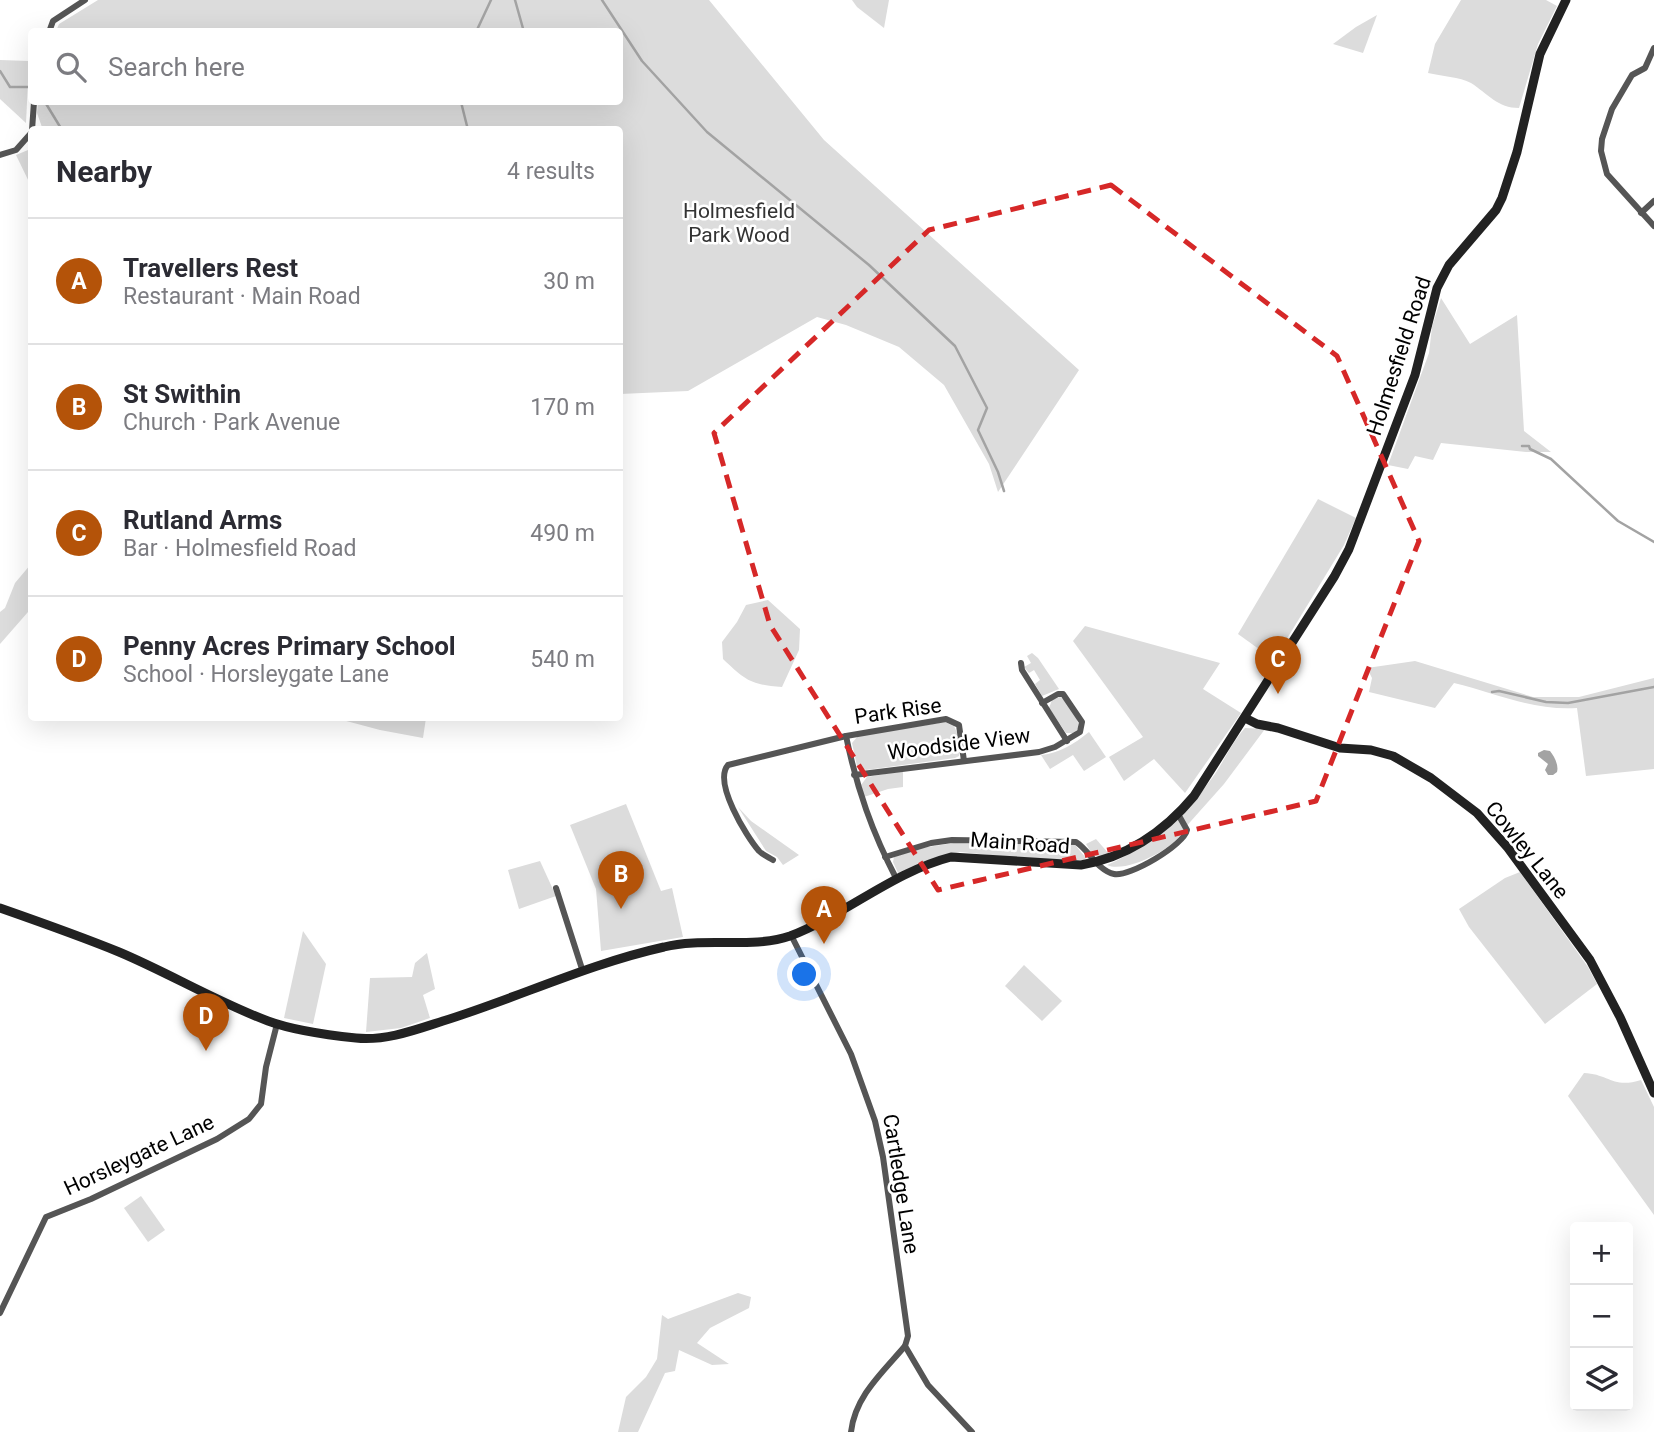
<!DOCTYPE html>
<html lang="en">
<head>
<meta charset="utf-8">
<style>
	body { margin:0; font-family:Roboto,sans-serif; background:#f7f7f7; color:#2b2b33 }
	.controls { position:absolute; right:21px; bottom:21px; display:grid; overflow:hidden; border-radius:7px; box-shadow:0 7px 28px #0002 }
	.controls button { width:63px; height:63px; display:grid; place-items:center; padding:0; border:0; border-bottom:2px solid #e1e1e2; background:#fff; color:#2b2b33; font:35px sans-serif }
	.you { position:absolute; left:805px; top:975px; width:24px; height:24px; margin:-18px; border:5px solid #fff; border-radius:50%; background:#1a73e8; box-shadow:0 0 0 10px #1a73e833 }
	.badge { display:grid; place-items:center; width:46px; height:46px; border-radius:50%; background:#b45309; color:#fff; font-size:23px; font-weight:700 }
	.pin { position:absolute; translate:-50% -58px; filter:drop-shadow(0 2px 4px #0008) }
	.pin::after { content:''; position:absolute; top:37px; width:24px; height:21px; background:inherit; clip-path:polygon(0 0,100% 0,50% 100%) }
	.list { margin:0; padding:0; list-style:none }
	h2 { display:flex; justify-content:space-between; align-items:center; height:91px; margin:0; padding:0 28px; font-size:30px }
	h2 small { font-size:23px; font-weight:400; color:#7c7c81 }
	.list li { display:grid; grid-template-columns:46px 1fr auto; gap:21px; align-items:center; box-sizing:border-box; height:126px; padding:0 28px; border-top:2px solid #e1e1e2 }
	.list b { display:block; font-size:26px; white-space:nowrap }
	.list p { margin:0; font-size:23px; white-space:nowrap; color:#7c7c81 }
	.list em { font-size:23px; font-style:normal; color:#7c7c81 }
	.icon { flex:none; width:38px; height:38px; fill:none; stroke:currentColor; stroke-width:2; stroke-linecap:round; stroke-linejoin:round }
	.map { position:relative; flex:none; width:1654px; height:1432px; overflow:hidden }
	.search { position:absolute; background:#fff; box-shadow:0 7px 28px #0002; left:28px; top:28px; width:595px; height:77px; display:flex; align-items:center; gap:18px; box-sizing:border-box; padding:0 24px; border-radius:7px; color:#7c7c81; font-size:26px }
	.panel { position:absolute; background:#fff; box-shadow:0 7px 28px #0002; left:28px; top:126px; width:595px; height:595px; border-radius:7px }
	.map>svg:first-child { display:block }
	.green { fill:#dcdcdc }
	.water { fill:#a3a3a3 }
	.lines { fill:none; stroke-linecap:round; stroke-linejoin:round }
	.stream { stroke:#a3a3a3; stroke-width:2.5 }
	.street { stroke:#555; stroke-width:6 }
	.secondary { stroke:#222; stroke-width:9 }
	.marked { fill:none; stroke:#d62828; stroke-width:5; stroke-dasharray:14 9; stroke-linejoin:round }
	.labels { text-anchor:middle; stroke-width:5; stroke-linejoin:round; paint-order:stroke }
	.park-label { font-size:21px; fill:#333; stroke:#fff }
	.street-label { font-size:21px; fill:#000; stroke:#fff }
</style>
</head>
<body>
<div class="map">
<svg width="1654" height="1432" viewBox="0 0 1654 1432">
	<rect width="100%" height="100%" fill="#fff"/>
	<g class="green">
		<path d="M98 0H709L824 140 1079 370 998 492 989 464 944 385 899 347 846 325 817 317 688 391 620 394V130H43L37 113 38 102H620V32L56 31 59 24Z"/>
		<path d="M852 0H889L884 28 857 7Z"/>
		<path d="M1461 0H1546L1557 6 1538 44 1519 108C1498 108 1488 94 1471 83 1460 77 1441 76 1428 73L1435 44Z"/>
		<path d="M1377 15 1363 53 1333 44 1356 27Z"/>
		<path d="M0 60 29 61 26 123 0 99Z"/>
		<path d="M28 150 31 156V186L16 155Z"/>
		<path d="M1441 298 1470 344 1517 315 1524 431 1551 452H1526L1441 443 1433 460 1415 456 1408 469 1388 465 1429 353 1432 327Z"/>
		<path d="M1318 499 1356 518 1344 545 1274 660 1238 634Z"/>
		<path d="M31 564V611L28 612 0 644V612L5 608 15 583Z"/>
		<path d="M768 600 800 629 799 650 782 687C751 685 745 680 723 659L722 642 737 622 746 605Z"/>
		<path d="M1085 626 1220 663 1203 689 1241 713 1185 793 1154 759 1124 781 1109 757 1143 737 1073 641Z"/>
		<path d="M1032 653 1038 658 1059 689 1042 696 1035 684 1040 680 1034 670 1029 673 1024 667 1031 663 1027 656Z"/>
		<path d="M1415 661 1533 697H1579L1654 678V769L1586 776 1577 708C1534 711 1495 693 1454 683L1435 708 1369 692 1372 678 1367 668Z"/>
		<path d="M1060 697C1069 703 1080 718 1078 729L1073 733H1066L1049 708 1052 700Z"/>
		<path d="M335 718H426L423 738 380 730Z"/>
		<path d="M945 722 954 726C959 736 962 746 959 756L955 758 866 770 857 766 852 743 858 736Z"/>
		<path d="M1245 728 1265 729 1224 784 1183 830C1177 848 1125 874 1107 865 1153 845 1186 815 1215 774 1225 759 1233 741 1245 728Z"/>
		<path d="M1089 732 1106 757 1084 771 1073 755 1050 769 1041 755C1060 753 1074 744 1089 732Z"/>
		<path d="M903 771V787L888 789 864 797 861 785 867 777Z"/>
		<path d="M626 804 661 891 672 888 683 937 601 951 596 889 570 825Z"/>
		<path d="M738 807 751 821 799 855 783 865 777 857 766 851Z"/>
		<path d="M1096 839 1109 854 1099 858 1091 852 1086 844Z"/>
		<path d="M954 843 1075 845 1086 858 1084 860 1030 859 960 852 935 858 899 875 893 862 894 857 921 848Z"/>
		<path d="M540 861 556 896 519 909 508 870Z"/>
		<path d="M1520 872 1588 967 1597 984 1545 1024 1469 927 1459 909 1505 878Z"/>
		<path d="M303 931 326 964 313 1024 284 1018Z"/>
		<path d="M427 953 435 989 423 995 430 1018 401 1028 366 1032 370 978 412 977 415 963Z"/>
		<path d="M1024 965 1062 1001 1042 1021 1005 986Z"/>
		<path d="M1584 1073C1609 1074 1613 1089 1641 1080L1654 1107V1215L1568 1096Z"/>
		<path d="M141 1196 165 1230 148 1242 124 1208Z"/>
		<path d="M738 1293 751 1297 749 1308 710 1328 697 1343 729 1364 712 1365 679 1350 675 1371 665 1373 638 1432H618L626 1397 646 1377 657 1359 662 1315 668 1319Z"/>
	</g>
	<path class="water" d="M1544 750 1550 751C1554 756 1559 765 1557 772L1553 775H1548L1545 770 1548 764 1538 756V753Z"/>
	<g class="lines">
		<g class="stream">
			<path d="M515 0 524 32"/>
			<path d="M602 0 642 61 707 132 869 265 955 346 987 408 978 430 998 472 1004 491"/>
			<path d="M476 32 491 0"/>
			<path d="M0 71 10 87H31"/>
			<path d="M45 102 62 130"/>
			<path d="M461 102 468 130"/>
			<path d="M1522 446H1529L1530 449 1551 459 1618 521 1654 542"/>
			<path d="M1492 692 1499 691 1546 702 1568 703 1654 687"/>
		</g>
		<g class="street">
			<path d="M49 32 53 21 85 0"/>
			<path d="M1654 48 1645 68 1632 75 1612 109 1602 139 1601 151 1607 174 1654 226"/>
			<path d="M32 130 34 102"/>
			<path d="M0 155 16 150 32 132"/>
			<path d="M1641 213 1654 201"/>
			<path d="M1021 663 1022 670 1067 741"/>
			<path d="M846 736C857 789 872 832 897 880"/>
			<path d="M854 775 1039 752 1055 747 1080 732 1082 722 1063 694H1058L1042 703"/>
			<path d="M885 857 931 843 952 840 1076 842C1089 850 1098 871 1114 874 1130 877 1184 845 1187 830L1178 814"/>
			<path d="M773 860C768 857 763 855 759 851 746 836 713 782 728 765L846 736 946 719 959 725 964 761"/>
			<path d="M556 888 583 972"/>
			<path d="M791 935 851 1054 875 1121 883 1157 908 1336 905 1346 928 1385 972 1432"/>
			<path d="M0 1313 46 1217 91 1199 217 1139 249 1119 261 1104 266 1067 277 1024"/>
			<path d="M851 1432C855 1396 883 1372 905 1346"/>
		</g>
		<g class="secondary">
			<path d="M1245 718 1257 724 1278 728 1340 748 1371 750 1393 756 1431 778 1477 813 1508 848 1590 960 1620 1017 1654 1093"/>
			<path d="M0 908C40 922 80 936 119 952 169 973 217 1002 268 1021 295 1031 327 1035 356 1038 386 1041 415 1030 443 1021 517 998 588 964 664 947 704 937 752 949 790 936 845 915 893 872 951 857L1081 865C1128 857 1164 832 1194 796L1334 577 1349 549 1415 375 1437 288 1449 265 1496 210 1502 198 1517 152 1540 54 1566 0"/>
		</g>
	</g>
	<path class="marked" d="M1111 185 1337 356 1419 541 1316 801 938 890 770 625 714 433 929 230Z"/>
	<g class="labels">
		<g class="park-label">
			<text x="739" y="218">Holmesfield<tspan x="739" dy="24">Park Wood</tspan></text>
		</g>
		<g class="street-label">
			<text transform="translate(1399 356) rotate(-72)" y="7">Holmesfield Road</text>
			<text transform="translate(898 711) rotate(-8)" y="7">Park Rise</text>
			<text transform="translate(959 744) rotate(-7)" y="7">Woodside View</text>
			<text transform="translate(1020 843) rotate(4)" y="7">Main Road</text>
			<text transform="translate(1527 850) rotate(51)" y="7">Cowley Lane</text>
			<text transform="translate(139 1155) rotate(-25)" y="7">Horsleygate Lane</text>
			<text transform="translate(901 1184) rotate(81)" y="7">Cartledge Lane</text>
		</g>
	</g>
</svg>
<div class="controls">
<button>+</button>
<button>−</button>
<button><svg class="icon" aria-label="layers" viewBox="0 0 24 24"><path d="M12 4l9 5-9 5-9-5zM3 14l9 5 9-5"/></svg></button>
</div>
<div class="you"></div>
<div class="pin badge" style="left:824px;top:944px">A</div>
<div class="pin badge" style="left:621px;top:909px">B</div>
<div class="pin badge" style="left:1278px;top:694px">C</div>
<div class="pin badge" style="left:206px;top:1051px">D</div>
<div class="search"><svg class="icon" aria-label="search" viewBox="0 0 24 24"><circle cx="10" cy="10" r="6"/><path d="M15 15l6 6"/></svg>Search here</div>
<section class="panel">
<h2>Nearby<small>4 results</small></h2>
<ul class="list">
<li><span class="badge">A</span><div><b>Travellers Rest</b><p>Restaurant · Main Road</p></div><em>30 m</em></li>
<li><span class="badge">B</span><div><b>St Swithin</b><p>Church · Park Avenue</p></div><em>170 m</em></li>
<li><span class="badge">C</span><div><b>Rutland Arms</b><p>Bar · Holmesfield Road</p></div><em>490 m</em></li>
<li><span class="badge">D</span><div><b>Penny Acres Primary School</b><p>School · Horsleygate Lane</p></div><em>540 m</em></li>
</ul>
</section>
</div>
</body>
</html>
